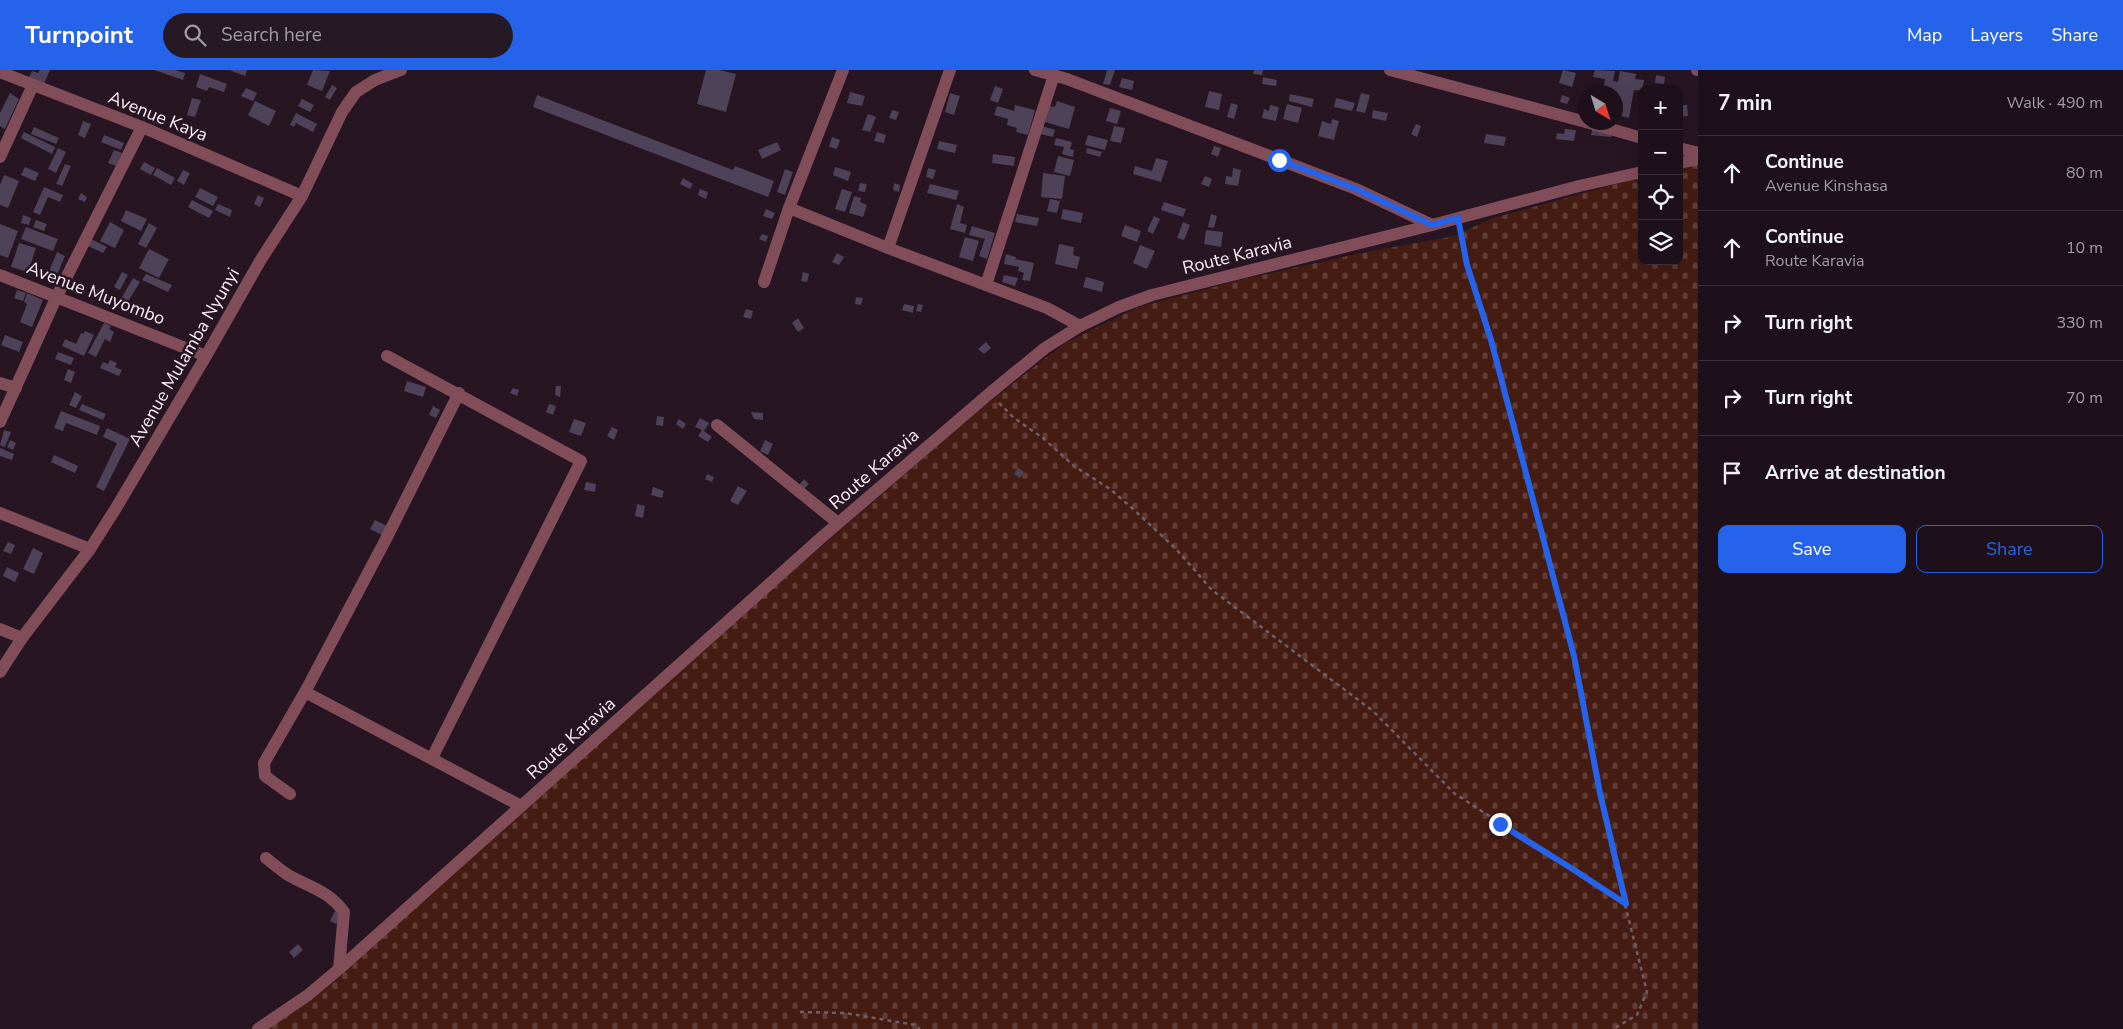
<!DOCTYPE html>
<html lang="en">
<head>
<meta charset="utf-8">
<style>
	body { margin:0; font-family:"Nunito Sans",sans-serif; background:#251923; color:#f1f3f6 }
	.controls { position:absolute; right:15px; top:15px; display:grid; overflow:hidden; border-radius:10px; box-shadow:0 5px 20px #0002 }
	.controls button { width:45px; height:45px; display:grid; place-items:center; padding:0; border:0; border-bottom:1px solid #3b3039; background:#1d101a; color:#f1f3f6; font:25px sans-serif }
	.compass { position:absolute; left:1578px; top:15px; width:45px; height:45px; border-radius:50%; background:#1d101a; box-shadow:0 5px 20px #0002; rotate:142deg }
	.stop { position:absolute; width:15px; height:15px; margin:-11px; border:4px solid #2563eb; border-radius:50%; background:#fff }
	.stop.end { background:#2563eb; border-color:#fff; box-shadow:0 1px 5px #0008 }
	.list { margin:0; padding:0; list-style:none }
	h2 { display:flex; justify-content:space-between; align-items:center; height:65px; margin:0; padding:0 20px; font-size:21px }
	h2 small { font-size:16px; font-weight:400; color:#a09da2 }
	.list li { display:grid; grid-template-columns:32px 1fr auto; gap:15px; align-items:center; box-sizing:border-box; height:75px; padding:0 20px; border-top:1px solid #3b3039 }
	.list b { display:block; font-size:19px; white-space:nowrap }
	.list p { margin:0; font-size:16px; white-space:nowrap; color:#a09da2 }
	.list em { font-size:16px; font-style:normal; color:#a09da2 }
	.actions { display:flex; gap:10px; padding:15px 20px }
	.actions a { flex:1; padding:11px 0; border:1px solid #2563eb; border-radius:10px; text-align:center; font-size:18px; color:#2563eb }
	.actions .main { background:#2563eb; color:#fff }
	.icon { flex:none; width:28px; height:28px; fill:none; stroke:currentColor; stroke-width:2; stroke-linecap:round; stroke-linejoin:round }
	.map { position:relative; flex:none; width:1698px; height:959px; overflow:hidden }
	header { display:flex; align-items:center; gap:30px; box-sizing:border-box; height:70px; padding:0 25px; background:#2563eb; color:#fff }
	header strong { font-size:24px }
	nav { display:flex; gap:28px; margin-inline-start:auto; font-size:18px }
	.search { width:350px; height:45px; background:#251923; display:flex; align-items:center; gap:12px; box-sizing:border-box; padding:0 18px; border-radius:28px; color:#a09da2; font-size:19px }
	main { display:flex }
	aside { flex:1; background:#1d101a }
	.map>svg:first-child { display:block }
	.cemetery { fill:url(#cemetery-stones) }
	.building { fill:#4d4258 }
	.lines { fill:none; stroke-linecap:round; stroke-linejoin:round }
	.path { stroke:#6f5f6b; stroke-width:2.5; stroke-dasharray:4 4; stroke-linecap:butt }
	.minor { stroke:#814d59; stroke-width:12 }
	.tertiary { stroke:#814d59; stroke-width:12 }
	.route { stroke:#2563eb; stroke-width:6 }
	.labels { text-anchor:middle; stroke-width:5; stroke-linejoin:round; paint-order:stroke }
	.street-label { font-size:18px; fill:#fbedf7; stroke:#271522 }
</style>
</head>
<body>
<header>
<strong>Turnpoint</strong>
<div class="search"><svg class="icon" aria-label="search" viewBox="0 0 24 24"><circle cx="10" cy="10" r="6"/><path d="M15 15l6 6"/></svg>Search here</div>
<nav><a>Map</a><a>Layers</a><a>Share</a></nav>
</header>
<main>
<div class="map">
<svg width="1698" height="959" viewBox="0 0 1698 959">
	<defs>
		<pattern id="cemetery-stones" width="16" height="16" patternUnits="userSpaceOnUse" patternTransform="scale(1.25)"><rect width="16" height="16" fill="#451c12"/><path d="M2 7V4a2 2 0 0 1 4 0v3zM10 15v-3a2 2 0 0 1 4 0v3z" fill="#613d35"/></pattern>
	</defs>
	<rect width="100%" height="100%" fill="#271522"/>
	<path class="cemetery" d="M1698 91V959H265L980 339 1065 273 1139 237 1244 209 1361 183 1454 166 1493 148 1642 107V191H1679V97Z"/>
	<g class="building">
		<path d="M40 0H50L44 14 29 8 32 1 38 3Z"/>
		<path d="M154 0H175L185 3 183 10Z"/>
		<path d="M229 0H247L245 6Z"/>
		<path d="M313 0 330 1 322 21 307 15Z"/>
		<path d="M706 0H719L736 4 726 42 697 34Z"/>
		<path d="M1107 0H1115L1110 15 1103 14Z"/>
		<path d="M1254 0H1263L1262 5 1253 4Z"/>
		<path d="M1563 0 1576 3 1572 17 1559 13Z"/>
		<path d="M1595 0 1615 1 1613 11 1618 12 1620 1 1636 4 1635 9 1644 10 1642 21 1634 20 1629 48 1616 45V22H1603L1605 9 1593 7Z"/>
		<path d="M200 4 227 14 224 22 209 17 207 21 196 17Z"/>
		<path d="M1656 5 1665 7 1664 14 1655 13Z"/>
		<path d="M1263 7 1277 10 1276 16 1262 14Z"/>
		<path d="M1122 8 1134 11 1132 20 1119 17Z"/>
		<path d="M332 15 337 18 330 30 325 27Z"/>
		<path d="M995 16 1003 19 998 33 990 30Z"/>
		<path d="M246 18 257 23 253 31 241 26Z"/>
		<path d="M1209 21 1222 24 1219 40 1205 37Z"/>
		<path d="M850 22 865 26 862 36 847 33Z"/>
		<path d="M10 23 19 29 5 59 0 56V43Z"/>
		<path d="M950 23 960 26 954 45 945 42Z"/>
		<path d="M1361 23 1370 25 1365 43 1356 41Z"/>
		<path d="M1290 24 1314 29 1312 37 1289 31Z"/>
		<path d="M537 25 733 100 735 96 774 111 768 127 533 37Z"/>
		<path d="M1562 25 1570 28 1567 34 1560 32Z"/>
		<path d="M192 28 201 30 195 47 187 45Z"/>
		<path d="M1336 28 1355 33 1352 41 1334 37Z"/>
		<path d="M302 29 314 35 310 42 298 36Z"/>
		<path d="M255 31 276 41 269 56 248 45Z"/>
		<path d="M1057 31 1075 37 1069 59 1045 52 1050 36 1055 37Z"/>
		<path d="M1231 33 1238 35 1234 49 1227 47Z"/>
		<path d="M1287 34 1302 38 1298 53 1283 49Z"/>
		<path d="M1015 35 1035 40 1028 65 1016 62 1017 58 1007 55 1008 49 994 45 997 36 1014 41Z"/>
		<path d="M1270 35 1279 37 1276 51 1262 48 1264 39 1269 41Z"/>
		<path d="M1679 35H1687L1688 46 1679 47Z"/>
		<path d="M1110 38 1121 41 1117 54 1106 51Z"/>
		<path d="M892 40 899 42 896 50 889 48Z"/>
		<path d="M1373 40 1388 43 1386 51 1372 48Z"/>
		<path d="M296 43 317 54 313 62 296 53 294 57 290 55Z"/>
		<path d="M868 44 876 47 870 62 862 60Z"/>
		<path d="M1332 49 1339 51 1334 70 1318 66 1322 51 1331 54Z"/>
		<path d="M83 51 91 54 85 68 78 65Z"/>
		<path d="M1416 54 1421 56 1417 67 1411 64Z"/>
		<path d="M1593 55 1612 57 1611 67 1591 65Z"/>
		<path d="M1042 56 1055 60 1053 67 1040 64Z"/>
		<path d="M1114 56 1125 58 1121 73 1110 71Z"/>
		<path d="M34 57 59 68 56 74 31 64Z"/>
		<path d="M1565 59 1576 60 1574 71 1556 69 1557 63 1564 64Z"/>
		<path d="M24 62 55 77 52 84 21 68Z"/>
		<path d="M877 62 886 65 884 73 874 71Z"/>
		<path d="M1486 64 1506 67 1504 76 1484 73Z"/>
		<path d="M104 65 124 73 121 80 101 72Z"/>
		<path d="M1088 65 1108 70 1105 80 1085 75Z"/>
		<path d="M832 67 840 70 837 79 829 77Z"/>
		<path d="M1056 68 1072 72 1070 79 1074 80 1073 87 1062 84 1064 77 1054 75Z"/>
		<path d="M939 71 957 75 955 83 937 79Z"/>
		<path d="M777 72 781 80 762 89 758 80Z"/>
		<path d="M1214 76 1221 78 1218 87 1211 84Z"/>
		<path d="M58 78 66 82 56 103 48 99Z"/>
		<path d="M1087 78 1102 82 1100 87 1086 83Z"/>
		<path d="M114 80 122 83 116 96 108 93Z"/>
		<path d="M993 84 1015 87 1014 96 992 93Z"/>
		<path d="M1058 86 1074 90 1070 106 1054 102Z"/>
		<path d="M1156 88 1168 91 1161 112 1133 104 1135 96 1152 101Z"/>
		<path d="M144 92 155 98 151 105 140 99Z"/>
		<path d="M65 94 71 96 62 116 56 114Z"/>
		<path d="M25 97 39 103 35 111 21 105Z"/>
		<path d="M835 97 851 102 848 111 833 105Z"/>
		<path d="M157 98 175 108 171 115 153 105Z"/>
		<path d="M928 98 936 100 933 109 926 107Z"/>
		<path d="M1233 98 1241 100 1238 116 1225 114 1226 106 1232 107Z"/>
		<path d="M785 99 793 102 785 125 777 122Z"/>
		<path d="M183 100 190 103 184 115 177 111Z"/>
		<path d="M1043 103 1065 106 1062 129 1041 127Z"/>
		<path d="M4 105 19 111 8 138 0 135V115Z"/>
		<path d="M1205 106 1212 109 1209 117 1201 114Z"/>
		<path d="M683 108 693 114 690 119 680 114Z"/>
		<path d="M860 113 867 114 865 122 858 121Z"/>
		<path d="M894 113 900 115 899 122 893 120Z"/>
		<path d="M930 114 959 121 956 130 927 123Z"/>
		<path d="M44 117 63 125 60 132 48 127 40 145 33 142Z"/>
		<path d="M200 118 218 127 213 136 195 127Z"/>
		<path d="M700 119 708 122 706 129 698 125Z"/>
		<path d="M842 119 852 122 845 142 835 139Z"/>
		<path d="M81 123 87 127 85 132 78 129Z"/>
		<path d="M258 125 264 128 260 137 254 134Z"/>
		<path d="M854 126 861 128 860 132 867 135 863 147 849 143Z"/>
		<path d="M1050 129 1060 131 1057 143 1047 141Z"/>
		<path d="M192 130 213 141 209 148 188 137Z"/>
		<path d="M1164 132 1186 139 1183 147 1161 140Z"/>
		<path d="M218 134 232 140 230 147 215 140Z"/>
		<path d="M957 134 964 137 960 153 967 155 965 163 950 159Z"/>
		<path d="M766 139 775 143 772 149 763 146Z"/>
		<path d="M1063 139 1083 143 1081 153 1061 149Z"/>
		<path d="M126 140 147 149 141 161 121 151Z"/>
		<path d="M1017 144 1039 148 1037 156 1015 152Z"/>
		<path d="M1211 144 1217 146 1214 158 1208 157Z"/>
		<path d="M23 145 31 148 29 155 21 153Z"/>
		<path d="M1154 146 1160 149 1153 164 1147 161Z"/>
		<path d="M36 150 47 154 44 161 33 157Z"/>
		<path d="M110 152 124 160 115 178 100 171Z"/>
		<path d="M1183 152 1190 155 1184 170 1177 168Z"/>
		<path d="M149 153 157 158 146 178 138 174Z"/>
		<path d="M0 154 18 161 8 188 0 185Z"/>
		<path d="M1125 155 1141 161 1137 172 1121 166Z"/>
		<path d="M972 156 995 163 987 189 979 186 985 169 969 165Z"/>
		<path d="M26 157 58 169 53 181 21 169Z"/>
		<path d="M1206 160 1223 162 1221 177 1204 174Z"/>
		<path d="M762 164 768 166 766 172 759 169Z"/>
		<path d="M965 167 979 171 973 191 959 187Z"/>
		<path d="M91 169 107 177 103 183 88 176Z"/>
		<path d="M19 173 36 178 28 202 11 197Z"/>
		<path d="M1059 174 1074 177 1073 185 1080 187 1077 199 1055 194Z"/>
		<path d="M1140 175 1155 181 1147 199 1133 193Z"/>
		<path d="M149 179 169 189 159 208 139 198Z"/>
		<path d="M57 182 65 186 57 205 49 201Z"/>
		<path d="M837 183 844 187 839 195 832 192Z"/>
		<path d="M1006 184 1016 187 1015 189 1034 193 1030 211 1022 210 1024 203 1018 201 1019 197 1004 194Z"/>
		<path d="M122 202 128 205 120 220 114 217Z"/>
		<path d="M803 202 809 204 807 212 801 211Z"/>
		<path d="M146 204 172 215 168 222 142 210Z"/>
		<path d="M1004 205 1018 208 1015 216 1002 212Z"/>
		<path d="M1086 207 1104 212 1102 222 1083 217Z"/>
		<path d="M133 208 140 212 124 238 118 234Z"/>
		<path d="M17 220 26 223 23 231 14 228Z"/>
		<path d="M27 223 43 230 32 257 20 252 27 234 24 232Z"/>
		<path d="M856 227 863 228 861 235 855 234Z"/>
		<path d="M904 234 914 236 913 243 902 240Z"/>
		<path d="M918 234 923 235 921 242 916 241Z"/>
		<path d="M746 239 753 241 751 249 743 247Z"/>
		<path d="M798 248 804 258 798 262 792 253Z"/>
		<path d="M104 253 111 256 109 259 114 262 110 272 105 269 96 287 88 283Z"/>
		<path d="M85 261 94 265 84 286 62 276 65 269 76 274 81 263 83 264Z"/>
		<path d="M5 265 23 272 19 282 1 275Z"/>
		<path d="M986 272 991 278 984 284 978 279Z"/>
		<path d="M58 282 74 288 71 295 55 289Z"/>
		<path d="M110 290 117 293 115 297 122 300 119 306 100 298 103 292 108 294Z"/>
		<path d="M68 299 75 302 71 313 64 310Z"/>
		<path d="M407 311 426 317 423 327 404 321Z"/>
		<path d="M556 316H561L560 327 555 325Z"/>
		<path d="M513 318 519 320 517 326 510 323Z"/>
		<path d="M75 322 82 326 76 338 69 335Z"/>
		<path d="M82 334 106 344 103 350 79 340Z"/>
		<path d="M549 334 556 336 553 345 546 342Z"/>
		<path d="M433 336 440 340 436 348 429 345Z"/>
		<path d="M61 341 100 356 97 365 66 353 63 361 54 358Z"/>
		<path d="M751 342 763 343V350L754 349Z"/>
		<path d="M657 346 664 347 663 356 656 355Z"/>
		<path d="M700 348 709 353 704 361 712 367 708 372 698 366 702 360 695 357Z"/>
		<path d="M574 349 586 353 581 366 569 362Z"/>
		<path d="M679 349 686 354 683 359 676 354Z"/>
		<path d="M612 357 618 360 614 370 607 366Z"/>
		<path d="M107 358 130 369 104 421 96 417 117 373 103 367Z"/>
		<path d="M4 360 11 362 5 377 0 375Z"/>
		<path d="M10 370 16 373 13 380 7 377Z"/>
		<path d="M765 370 773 374 768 385 760 381Z"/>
		<path d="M0 378 14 384 12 390 0 386Z"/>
		<path d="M54 385 78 396 75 403 51 392Z"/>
		<path d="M1018 398 1024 402 1020 408 1014 404Z"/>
		<path d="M707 404 714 407 712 412 705 409Z"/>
		<path d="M804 409 809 414 803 420 799 415Z"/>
		<path d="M586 412 596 414 595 422 584 420Z"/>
		<path d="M738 416 747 421 738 435 730 431Z"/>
		<path d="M653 417 664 421 662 428 651 425Z"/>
		<path d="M637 434 645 436 643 448 635 446Z"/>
		<path d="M375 450 389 457 384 466 370 459Z"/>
		<path d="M8 472 15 475 11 484 3 481Z"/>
		<path d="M33 478 43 483 34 504 23 499Z"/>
		<path d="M7 497 19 503 15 512 3 506Z"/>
		<path d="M335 841 342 845 336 854 330 851Z"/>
		<path d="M298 874 303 880 294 888 289 882Z"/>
	</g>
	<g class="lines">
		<g class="path">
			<path d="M1460 159 1467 195 1491 270 1574 586 1612 783 1647 922 1637 945 1613 959"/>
			<path d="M999 333 1014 348 1043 368 1074 396 1110 419 1132 438 1176 479 1212 520 1373 641 1454 723 1624 834"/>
			<path d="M800 942 845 943 915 955 920 959"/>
		</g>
		<g class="minor">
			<path d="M1035 0 1067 9 1356 119 1432 155"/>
			<path d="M1390 0 1586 52"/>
			<path d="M1697 0H1698"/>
			<path d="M0 2 142 57 302 126"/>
			<path d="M1586 52 1642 68"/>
			<path d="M1679 78 1698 83"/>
			<path d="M0 87 33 15"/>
			<path d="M789 138 888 178 1047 238 1080 256"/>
			<path d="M888 178 950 0"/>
			<path d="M0 205 206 286"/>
			<path d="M764 212 789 138 843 0"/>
			<path d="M986 215 1054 5"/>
			<path d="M387 286 581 391 432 688"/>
			<path d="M0 313 16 318"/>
			<path d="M459 323 386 469 305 622 521 736"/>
			<path d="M0 352 57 226 142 57"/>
			<path d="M717 355 838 453"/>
			<path d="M0 443 90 479"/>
			<path d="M0 559 22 568"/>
			<path d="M0 602 22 568 90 479 116 438 206 286 260 191 302 126 342 42 356 22 375 10 401 0"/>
			<path d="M290 724 265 706 264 693 305 622"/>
			<path d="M266 788C273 794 281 800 288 805 309 817 329 821 344 842L339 899"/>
		</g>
		<g class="tertiary">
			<path d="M1679 93 1698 89"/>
			<path d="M258 959 308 925 339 899 822 467 990 323 1045 278 1080 256 1119 237 1152 225 1432 155 1579 116 1642 102"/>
		</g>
	</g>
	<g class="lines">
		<path class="route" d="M1279 90 1356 119 1432 155 1458 148 1467 195 1491 270 1574 586 1600 723 1626 834 1571 798 1500 754"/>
	</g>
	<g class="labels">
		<g class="street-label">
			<text transform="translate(158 46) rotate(22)" y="6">Avenue Kaya</text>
			<text transform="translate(1237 185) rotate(-14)" y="6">Route Karavia</text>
			<text transform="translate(96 223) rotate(21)" y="6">Avenue Muyombo</text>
			<text transform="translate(184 287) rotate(-60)" y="6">Avenue Mulamba Nyunyi</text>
			<text transform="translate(874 399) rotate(-41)" y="6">Route Karavia</text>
			<text transform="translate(571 668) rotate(-42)" y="6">Route Karavia</text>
		</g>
	</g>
</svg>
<div class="controls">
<button>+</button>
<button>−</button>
<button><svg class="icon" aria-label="locate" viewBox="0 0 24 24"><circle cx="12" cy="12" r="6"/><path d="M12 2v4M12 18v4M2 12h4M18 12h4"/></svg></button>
<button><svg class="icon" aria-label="layers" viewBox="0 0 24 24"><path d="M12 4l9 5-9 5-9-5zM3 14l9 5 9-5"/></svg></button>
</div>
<svg class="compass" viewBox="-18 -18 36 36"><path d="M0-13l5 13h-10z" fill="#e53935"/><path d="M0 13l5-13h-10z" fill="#a09da2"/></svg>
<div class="stop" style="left:1279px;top:90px"></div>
<div class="stop end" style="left:1500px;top:754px"></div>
</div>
<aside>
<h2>7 min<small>Walk · 490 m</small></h2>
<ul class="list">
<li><svg class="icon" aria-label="ahead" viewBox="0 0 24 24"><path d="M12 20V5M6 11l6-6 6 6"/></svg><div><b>Continue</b><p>Avenue Kinshasa</p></div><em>80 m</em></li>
<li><svg class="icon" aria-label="ahead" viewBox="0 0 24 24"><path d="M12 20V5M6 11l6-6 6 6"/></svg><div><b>Continue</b><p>Route Karavia</p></div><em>10 m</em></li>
<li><svg class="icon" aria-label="right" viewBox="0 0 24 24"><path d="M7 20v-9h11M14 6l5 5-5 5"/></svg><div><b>Turn right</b></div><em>330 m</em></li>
<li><svg class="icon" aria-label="right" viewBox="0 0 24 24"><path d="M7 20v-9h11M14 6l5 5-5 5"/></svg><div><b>Turn right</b></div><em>70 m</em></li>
<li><svg class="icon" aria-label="arrive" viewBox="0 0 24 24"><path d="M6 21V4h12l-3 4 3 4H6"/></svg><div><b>Arrive at destination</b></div></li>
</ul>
<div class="actions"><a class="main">Save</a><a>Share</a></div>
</aside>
</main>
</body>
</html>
